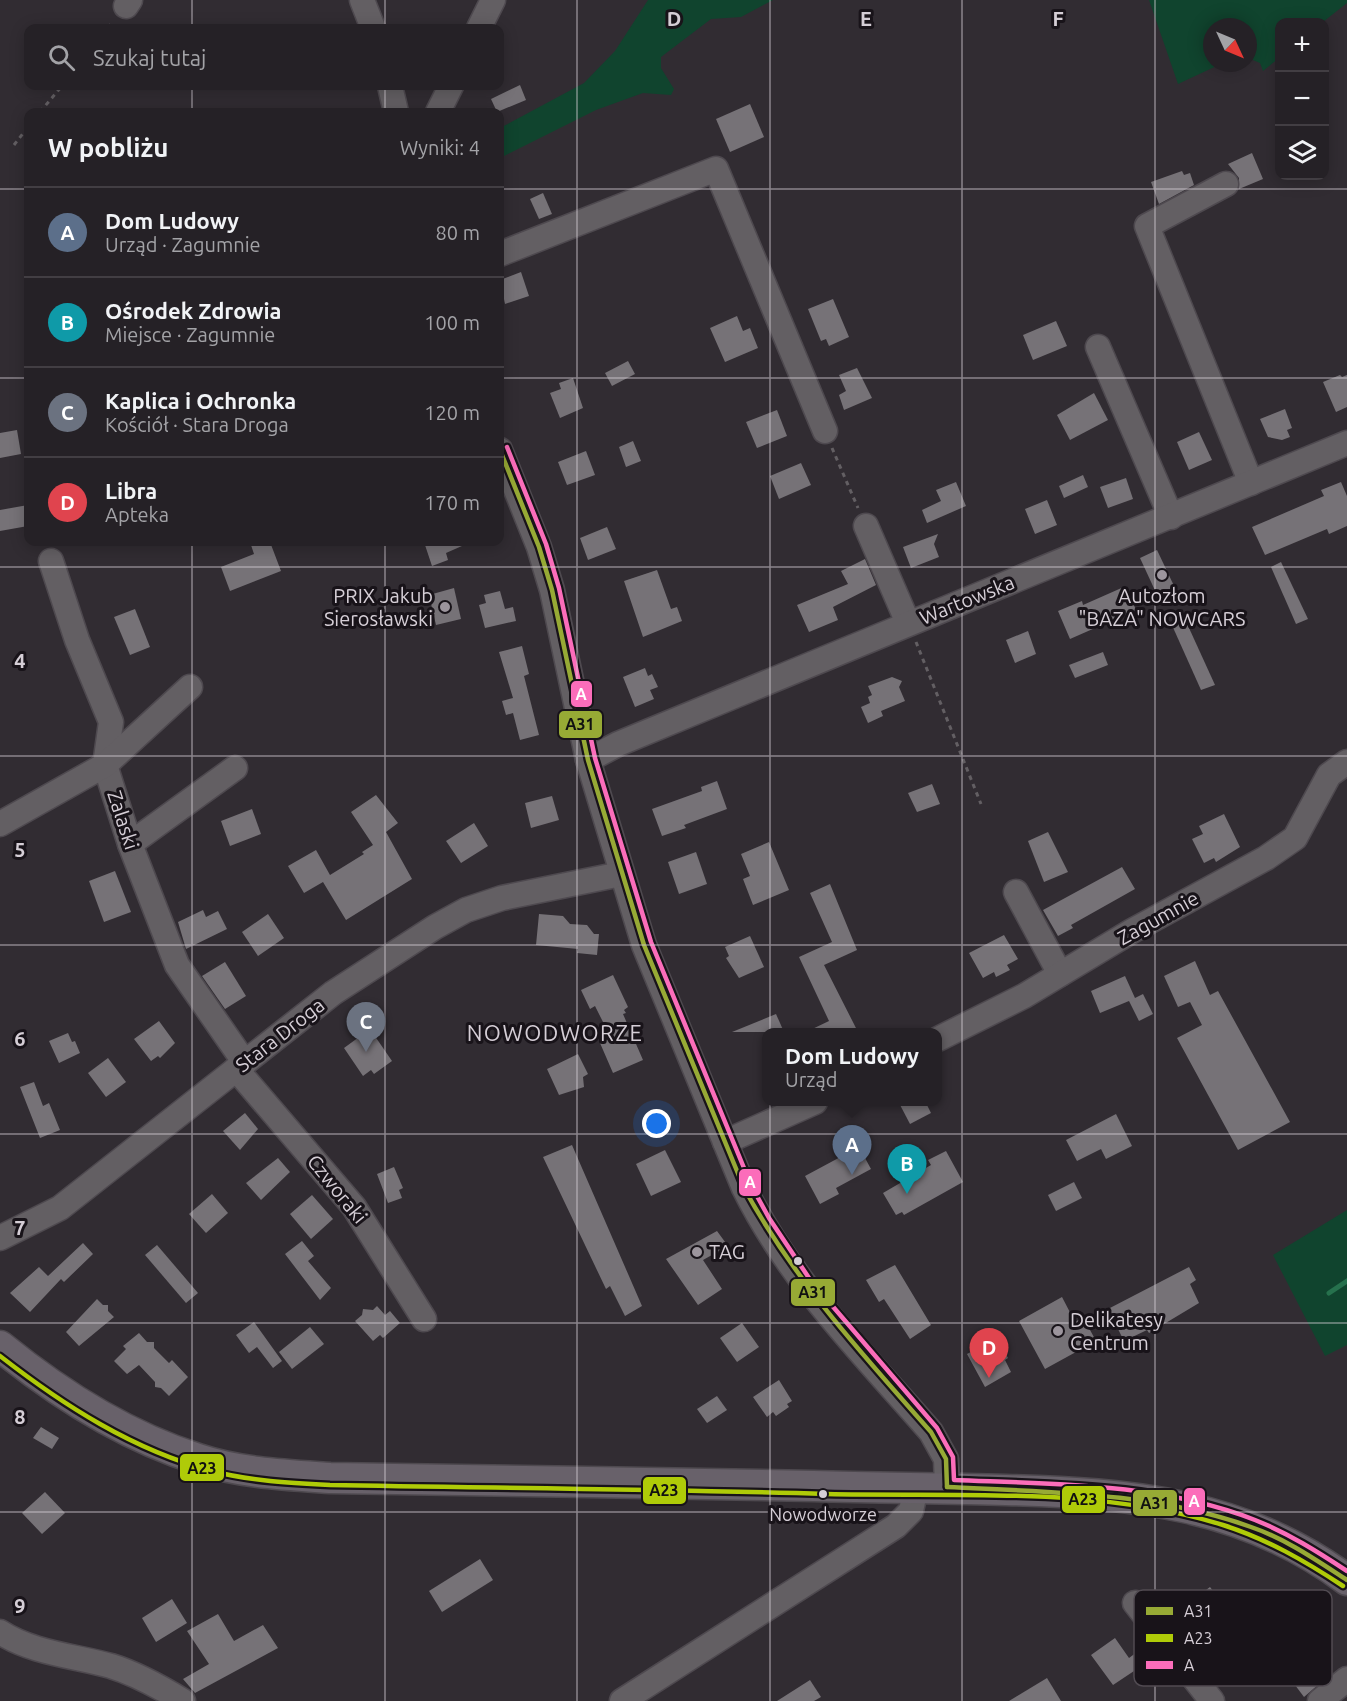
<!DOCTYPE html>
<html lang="pl">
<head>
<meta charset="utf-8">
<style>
	body { margin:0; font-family:Ubuntu,sans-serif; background:#312e32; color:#f1f3f6 }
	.controls { position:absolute; right:18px; top:18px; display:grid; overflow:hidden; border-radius:12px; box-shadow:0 3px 15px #0003 }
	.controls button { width:54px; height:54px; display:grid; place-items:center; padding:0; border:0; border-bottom:2px solid #423e43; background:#252126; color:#f1f3f6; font:30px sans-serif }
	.compass { position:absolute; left:1203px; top:18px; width:54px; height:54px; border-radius:50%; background:#252126; box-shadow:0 3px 15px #0003; rotate:134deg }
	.you { position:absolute; left:657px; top:1124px; width:21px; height:21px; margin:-15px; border:4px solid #fff; border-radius:50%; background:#1a73e8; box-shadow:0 0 0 9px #1a73e833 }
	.badge { display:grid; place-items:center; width:39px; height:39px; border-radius:50%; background:#9c959d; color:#fff; font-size:20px; font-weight:700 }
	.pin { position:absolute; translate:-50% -50px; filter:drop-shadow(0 2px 3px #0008) }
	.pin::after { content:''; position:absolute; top:32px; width:21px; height:18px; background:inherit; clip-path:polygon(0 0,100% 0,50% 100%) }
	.popup { position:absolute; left:762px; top:1028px; width:180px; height:78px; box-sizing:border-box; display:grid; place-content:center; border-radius:12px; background:#252126; filter:drop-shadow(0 2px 4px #0005); font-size:20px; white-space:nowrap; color:#a3a3a7 }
	.popup b { font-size:22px; color:#f1f3f6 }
	.popup::after { content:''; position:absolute; left:50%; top:100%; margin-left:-12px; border:12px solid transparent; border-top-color:#252126 }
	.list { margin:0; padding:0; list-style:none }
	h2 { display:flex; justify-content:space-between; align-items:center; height:78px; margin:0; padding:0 24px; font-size:26px }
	h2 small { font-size:20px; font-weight:400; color:#a3a3a7 }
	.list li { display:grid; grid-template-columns:39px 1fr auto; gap:18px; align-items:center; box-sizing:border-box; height:90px; padding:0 24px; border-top:2px solid #423e43 }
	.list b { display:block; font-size:22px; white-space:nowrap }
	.list p { margin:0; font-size:20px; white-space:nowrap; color:#a3a3a7 }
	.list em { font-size:20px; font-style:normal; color:#a3a3a7 }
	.icon { flex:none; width:33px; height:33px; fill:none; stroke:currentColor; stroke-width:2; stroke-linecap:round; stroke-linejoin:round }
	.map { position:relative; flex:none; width:1347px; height:1701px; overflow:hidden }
	.search { position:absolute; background:#252126; box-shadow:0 3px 15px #0003; left:24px; top:24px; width:480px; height:66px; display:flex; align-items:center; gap:15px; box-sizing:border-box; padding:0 21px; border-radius:12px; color:#a3a3a7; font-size:22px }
	.panel { position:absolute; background:#252126; box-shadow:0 3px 15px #0003; left:24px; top:108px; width:480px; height:438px; border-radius:12px }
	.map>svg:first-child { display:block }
	.green { fill:#10442e }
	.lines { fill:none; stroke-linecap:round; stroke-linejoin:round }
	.stream { stroke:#26714d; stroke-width:5 }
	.building { fill:#767277 }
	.minor-casing { stroke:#4e494f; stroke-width:27 }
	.major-casing { stroke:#4e494f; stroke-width:33 }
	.path { stroke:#635f63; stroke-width:3; stroke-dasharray:4.5 4.5; stroke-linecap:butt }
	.minor { stroke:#635f63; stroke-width:24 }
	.major { stroke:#68616a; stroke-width:30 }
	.bus-1-casing { stroke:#181319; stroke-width:9 }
	.bus-2-casing { stroke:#181319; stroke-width:9 }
	.bus-3-casing { stroke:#181319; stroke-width:9 }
	.bus-1 { stroke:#97aa35; stroke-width:4.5 }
	.bus-2 { stroke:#afcb08; stroke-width:4.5 }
	.bus-3 { stroke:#fb6dba; stroke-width:4.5 }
	.grid { fill:none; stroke:#d5ced6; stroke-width:1.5; stroke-opacity:0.55 }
	.poi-dot { fill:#9c959d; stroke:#181319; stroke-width:2 }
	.bus-dot { fill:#d5ced6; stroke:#181319; stroke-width:2 }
	.labels { text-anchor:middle; stroke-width:6; stroke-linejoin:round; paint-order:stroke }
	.bus-label { font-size:18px; fill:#d5ced6; stroke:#181319 }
	.poi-label { font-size:20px; fill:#d5ced6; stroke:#181319; text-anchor:start }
	.street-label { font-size:20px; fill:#d5ced6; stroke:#181319 }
	.quarter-label { font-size:22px; letter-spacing:1.5px; fill:#d5ced6; stroke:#181319 }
	.key { fill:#181319; stroke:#514b52; stroke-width:1.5 }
	.key-label { font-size:16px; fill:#d5ced6 }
	.grid-label { font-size:20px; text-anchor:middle; font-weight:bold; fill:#d5ced6; stroke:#181319; stroke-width:6; stroke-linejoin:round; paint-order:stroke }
	.line-badge { stroke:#181319; stroke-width:2 }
	.badge-label { font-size:16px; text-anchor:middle; font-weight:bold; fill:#fff }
	.pale-badge-label { font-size:16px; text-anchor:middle; font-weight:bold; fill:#111 }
</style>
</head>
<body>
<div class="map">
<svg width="1347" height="1701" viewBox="0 0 1347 1701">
	<rect width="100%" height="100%" fill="#312c32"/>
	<g class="green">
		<path d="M648 0H773L741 17 711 19 661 57V68L674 89 671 95 643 93 596 110 500 158V128L584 83 615 51Z"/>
		<path d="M1149 0H1347V3L1323 22H1280L1279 58 1263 71 1260 63 1248 58V27H1212V63H1223L1178 84Z"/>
		<path d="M1347 1210V1345L1325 1356 1273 1255Z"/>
	</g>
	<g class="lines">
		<path class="stream" d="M1329 1293 1347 1281"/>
	</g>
	<g class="building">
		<path d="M520 85 526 100 497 112 491 99Z"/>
		<path d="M750 104 764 137 730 152 716 119Z"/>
		<path d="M1252 153 1263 179 1239 189V178L1228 164Z"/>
		<path d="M1182 171 1184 175 1190 173 1194 185 1159 204 1151 182Z"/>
		<path d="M543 193 552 214 539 219 530 199Z"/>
		<path d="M521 272 529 296 505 304 500 280Z"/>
		<path d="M833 299 849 337 829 346 826 339 821 341 808 309Z"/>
		<path d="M737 316 743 331 750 328 758 348 725 362 710 328Z"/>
		<path d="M1056 321 1067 346 1033 360 1023 335Z"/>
		<path d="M628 361 635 374 612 386 605 373Z"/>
		<path d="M857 368 872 398 844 410 839 395 846 391 839 375Z"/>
		<path d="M1340 375 1342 377 1347 375V407L1336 412 1323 382Z"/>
		<path d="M573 378 583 408 560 418 550 393 561 389 559 383Z"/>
		<path d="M1094 393 1108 420 1070 440 1057 415Z"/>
		<path d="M1285 409 1292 428 1287 430 1290 437 1282 440 1268 437 1260 419Z"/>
		<path d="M777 410 787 436 757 448 746 422Z"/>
		<path d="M17 430 21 454 0 458V433Z"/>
		<path d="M1199 432 1212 460 1189 470 1177 442Z"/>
		<path d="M633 441 641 461 626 467 619 447Z"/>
		<path d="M586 451 595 475 567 485 558 462Z"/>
		<path d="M801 463 811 485 779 499 770 476Z"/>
		<path d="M1083 475 1088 487 1064 498 1059 486Z"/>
		<path d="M1126 478 1133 499 1108 508 1100 487Z"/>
		<path d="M956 482 966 506 927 523 922 510 941 501 936 490Z"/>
		<path d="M1341 482 1347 496V526L1329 534 1327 529 1265 555 1252 527 1324 496 1321 490Z"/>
		<path d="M1047 500 1057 525 1035 534 1025 509Z"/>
		<path d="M28 505V526L0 531V510Z"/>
		<path d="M607 527 616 549 588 560 580 538Z"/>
		<path d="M938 534 934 544 939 557 911 568 903 547Z"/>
		<path d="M250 542H270L281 571 230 591 221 567 254 554Z"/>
		<path d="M424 542H471L446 553 448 560 432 566Z"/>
		<path d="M1157 550 1175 588 1158 597 1140 558Z"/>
		<path d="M865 559 876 585 833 607 838 620 809 632 797 605 848 584 841 571Z"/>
		<path d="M1281 562 1308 619 1296 624 1271 567Z"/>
		<path d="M657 570 671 609 677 607 682 621 643 637 624 581Z"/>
		<path d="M1126 586 1136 610 1070 639 1058 611 1082 601 1083 605Z"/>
		<path d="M454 588 461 619 436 625 429 595Z"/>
		<path d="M500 591 505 609 513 607 516 621 485 628 479 605 486 603 484 595Z"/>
		<path d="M135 609 150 647 130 655 114 617Z"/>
		<path d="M1184 617 1215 685 1201 690 1171 623Z"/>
		<path d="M1028 631 1036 654 1015 663 1006 640Z"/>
		<path d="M522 646 529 674 524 676 539 735 520 740 513 713 506 715 502 701 513 698 499 652Z"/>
		<path d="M1103 652 1108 665 1075 678 1069 665Z"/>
		<path d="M645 668 648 676 652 674 658 687 650 690 654 699 635 707 623 677Z"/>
		<path d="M892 677 902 681 899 687 905 701 881 711 883 716 868 723 861 707 870 703 868 697 872 695 868 686Z"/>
		<path d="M717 781 727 809 684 825 686 828 662 836 652 809 702 791 701 787Z"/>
		<path d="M932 784 940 804 917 812 908 793Z"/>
		<path d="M376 795 398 823 386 832 412 879 346 920 323 882 304 893 288 866 316 850 330 875 364 854 362 852 373 845 351 812Z"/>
		<path d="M552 796 559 820 531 828 525 803Z"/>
		<path d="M252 809 261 834 230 846 221 821Z"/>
		<path d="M1224 814 1240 847 1216 862 1214 858 1204 863 1192 839 1203 834 1199 826Z"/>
		<path d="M474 823 488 846 461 863 446 841Z"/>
		<path d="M1048 832 1068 872 1044 882 1028 841Z"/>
		<path d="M769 842 789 890 753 905 743 879 750 876 741 854Z"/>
		<path d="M696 852 707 884 679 894 668 862Z"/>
		<path d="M1122 867 1135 889 1071 925 1073 928 1058 936 1043 910Z"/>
		<path d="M115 871 131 912 104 922 89 881Z"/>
		<path d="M830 884 857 950 824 965 858 1032H806L829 1021 799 957 832 942 810 893Z"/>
		<path d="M203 910 206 917 218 911 227 929 186 949 178 922Z"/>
		<path d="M268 914 284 938 258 956 242 932Z"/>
		<path d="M539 914 563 916 570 924 587 925 594 934H599L597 955 577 953 578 949 536 945Z"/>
		<path d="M1004 935 1018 959 1007 965 1010 970 996 977 994 972 983 978 969 953Z"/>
		<path d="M750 936 764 967 739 978 726 958 729 956 725 947Z"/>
		<path d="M1195 961 1210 995 1218 991 1290 1122 1238 1150 1177 1038 1202 1025 1190 1002 1178 1007 1164 976Z"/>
		<path d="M225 962 246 996 225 1009 202 976Z"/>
		<path d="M613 975 628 1007 624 1010 626 1013 623 1014 643 1060 613 1073 600 1043 611 1038 595 1006 590 1009 581 990Z"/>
		<path d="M1125 976 1135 998 1143 994 1153 1014 1139 1021 1129 1001 1100 1013 1091 991Z"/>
		<path d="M776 1014 784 1032H732Z"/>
		<path d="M159 1021 175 1043 160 1058 158 1056 151 1061 134 1039Z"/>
		<path d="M370 1029 392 1061 374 1074 371 1070 363 1076 344 1048Z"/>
		<path d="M68 1033 72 1042 75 1041 80 1053 59 1063 49 1041Z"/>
		<path d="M578 1054 588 1074 583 1077 584 1087 559 1095 547 1069Z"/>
		<path d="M108 1058 126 1082 106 1097 88 1073Z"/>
		<path d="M34 1082 43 1106 49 1103 60 1130 40 1138 20 1087Z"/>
		<path d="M898 1101H925L931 1113 910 1124Z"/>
		<path d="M245 1113 258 1129 240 1150 223 1131Z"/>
		<path d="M1116 1114 1132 1146 1106 1159 1101 1149 1077 1161 1066 1140Z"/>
		<path d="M572 1145 642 1306 625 1316 610 1286 606 1289 543 1157Z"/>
		<path d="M859 1147 871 1169 836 1188 839 1194 820 1204 805 1176Z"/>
		<path d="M665 1150 681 1182 651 1196 636 1164Z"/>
		<path d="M946 1151 963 1182 904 1215 902 1212 896 1215 883 1193 931 1165 928 1160Z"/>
		<path d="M278 1158 290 1172 261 1200 246 1183Z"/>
		<path d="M394 1167 403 1188 399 1190 402 1198 388 1203 377 1174Z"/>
		<path d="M1074 1182 1082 1198 1056 1211 1048 1195Z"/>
		<path d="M212 1194 228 1213 206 1233 189 1214Z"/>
		<path d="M312 1195 333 1219 311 1239 290 1214Z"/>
		<path d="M717 1231 728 1246 703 1260 722 1289 698 1305 666 1259Z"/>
		<path d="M302 1241 314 1256 308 1261 331 1288 320 1300 285 1254Z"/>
		<path d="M83 1243 93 1254 64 1282 61 1279 30 1312 10 1293 39 1267 48 1276Z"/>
		<path d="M157 1245 198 1293 186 1303 145 1255Z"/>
		<path d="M895 1265 931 1325 910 1339 884 1299 879 1302 866 1280Z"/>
		<path d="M1189 1267 1196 1280 1190 1284 1199 1303 1149 1333 1147 1330 1124 1341 1108 1309Z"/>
		<path d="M1062 1297 1075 1322 1083 1317 1096 1341 1045 1369 1019 1321Z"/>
		<path d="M97 1299 103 1305H108V1311L114 1317 79 1346 66 1332Z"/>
		<path d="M377 1306 385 1315 390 1311 400 1323 383 1338 380 1335 373 1341 355 1321 362 1315 363 1309 373 1310Z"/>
		<path d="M254 1322 282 1361 273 1368 257 1347 249 1353 236 1335Z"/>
		<path d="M742 1323 759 1347 737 1362 720 1338Z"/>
		<path d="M310 1327 324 1344 292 1369 279 1352Z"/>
		<path d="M139 1333 147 1342H154V1348L169 1363 172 1360 188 1377 169 1396 161 1388 155 1387V1382L139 1365 127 1374 114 1361 126 1349 123 1346Z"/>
		<path d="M997 1338 1008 1358 1005 1360 1011 1372 985 1387 967 1354Z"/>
		<path d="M779 1380 792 1401 787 1404 789 1407 776 1416 773 1412 767 1417 753 1397Z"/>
		<path d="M717 1396 727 1410 707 1423 697 1409Z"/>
		<path d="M41 1427 59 1438 52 1449 33 1438Z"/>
		<path d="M45 1492 65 1513 42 1534 22 1513Z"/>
		<path d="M480 1559 493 1580 442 1612 429 1591Z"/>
		<path d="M1210 1587 1233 1617 1211 1633 1203 1622 1198 1627 1190 1616 1183 1621 1172 1605 1189 1593 1194 1599Z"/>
		<path d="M172 1599 187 1623 156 1642 142 1618Z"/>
		<path d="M218 1614 234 1641 263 1625 278 1648 195 1693 183 1679 209 1664 187 1631Z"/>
		<path d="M1115 1638 1129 1658 1141 1649 1153 1666 1138 1677 1134 1671 1113 1685 1091 1655Z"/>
		<path d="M1247 1638 1269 1668 1246 1686 1230 1663 1217 1672 1206 1656 1230 1639 1236 1646Z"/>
		<path d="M1309 1656 1326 1678 1304 1697 1286 1673Z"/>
		<path d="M1047 1678 1061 1701H1009Z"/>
		<path d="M810 1680 821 1697 814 1701H777Z"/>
	</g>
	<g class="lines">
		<g class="minor-casing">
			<g id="minor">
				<path d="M362 0 373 28"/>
				<path d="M126 6 130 0"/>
				<path d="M479 28 493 0"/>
				<path d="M390 86 396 112"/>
				<path d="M438 112 451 86"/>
				<path d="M1226 184 1147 226 1251 483"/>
				<path d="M500 254 716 169 825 431"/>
				<path d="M1098 347 1171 517"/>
				<path d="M500 450 539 547 552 590 588 760 644 945 744 1188C790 1281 863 1354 931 1432L946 1459 947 1487"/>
				<path d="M866 526 908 623"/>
				<path d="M51 561 77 640 111 722 105 765 130 844 177 965 245 1063"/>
				<path d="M588 760 618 744 1347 443"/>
				<path d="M0 824 105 765 190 687"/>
				<path d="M130 844 235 768"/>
				<path d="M1016 892 1060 974"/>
				<path d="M938 1039 1024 996 1132 931 1266 858 1295 838 1329 775 1347 762"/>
				<path d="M236 1069 354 1207 424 1319"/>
				<path d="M725 1142 815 1102"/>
				<path d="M0 1238 60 1208 333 993 435 927 466 910 502 898 621 874"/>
				<path d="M1135 1603 1212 1701"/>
				<path d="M0 1632C32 1653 75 1656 111 1666 137 1674 160 1687 183 1701"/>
				<path d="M622 1701 896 1526 911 1511 916 1487"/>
				<path d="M1320 1701 1347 1679"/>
			</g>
		</g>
		<g class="major-casing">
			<path id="major" d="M0 1346C59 1394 125 1436 198 1459 240 1473 286 1475 330 1478 491 1481 653 1482 814 1486 878 1488 942 1488 1006 1490 1131 1493 1244 1503 1347 1580"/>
		</g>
		<g class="path">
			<path d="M108 28 113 21"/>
			<path d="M40 112 62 86"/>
			<path d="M14 145 28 127"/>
			<path d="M832 448 858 508"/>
			<path d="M916 642 981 804"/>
		</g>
		<use href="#minor" class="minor"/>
		<use href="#major" class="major"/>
		<g class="bus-1-casing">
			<g id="bus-1">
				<path d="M500 450 539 547 552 590 588 760 644 945 744 1188C794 1280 862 1354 931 1432L946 1459 947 1487"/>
				<path d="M947 1487C1049 1492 1153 1492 1251 1527 1286 1539 1316 1560 1347 1580"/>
			</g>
		</g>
		<g class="bus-2-casing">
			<path id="bus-2" d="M0 1356C63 1405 133 1450 212 1471 250 1481 290 1483 330 1485 496 1488 661 1489 827 1494 958 1497 1097 1486 1223 1525 1267 1539 1305 1561 1343 1586"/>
		</g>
		<g class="bus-3-casing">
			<path id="bus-3" d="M507 447 546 544 559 588 595 758 651 942 751 1185 769 1218 811 1281 937 1428 953 1457 954 1480C1055 1484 1161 1483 1255 1520 1288 1533 1318 1552 1347 1571"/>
		</g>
		<use href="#bus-1" class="bus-1"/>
		<use href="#bus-2" class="bus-2"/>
		<use href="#bus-3" class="bus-3"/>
	</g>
	<path class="grid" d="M192 0V28M385 0V28M577 0V1701M770 0V1701M962 0V1701M1155 0V1701M192 86V112M385 86V112M0 189H28M500 189H1347M0 378H28M500 378H1347M192 542V1701M385 542V1701M0 567H1347M0 756H1347M0 945H1347M0 1134H1347M0 1323H1347M0 1512H1347"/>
	<g class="poi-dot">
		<circle cx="1162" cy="575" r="6"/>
		<circle cx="445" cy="607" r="6"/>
		<circle cx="697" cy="1252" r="6"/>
		<circle cx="1058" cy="1331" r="6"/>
	</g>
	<g class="bus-dot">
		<circle cx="798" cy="1261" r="5"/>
		<circle cx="823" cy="1494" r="5"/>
	</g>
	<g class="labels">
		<g class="bus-label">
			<text x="823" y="1521">Nowodworze</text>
		</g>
		<g class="poi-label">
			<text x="433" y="603" text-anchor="end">PRIX Jakub<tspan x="433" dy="23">Sierosławski</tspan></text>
			<text x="1162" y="603" text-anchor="middle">Autozłom<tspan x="1162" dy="23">"BAZA" NOWCARS</tspan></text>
			<text x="709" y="1259">TAG</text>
			<text x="1070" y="1327">Delikatesy<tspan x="1070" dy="23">Centrum</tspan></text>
		</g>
		<g class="street-label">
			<text transform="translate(967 600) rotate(-22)" y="7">Wartowska</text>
			<text transform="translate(123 820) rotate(72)" y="7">Zalaski</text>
			<text transform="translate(1158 918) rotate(-29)" y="7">Zagumnie</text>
			<text transform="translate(280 1035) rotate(-38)" y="7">Stara Droga</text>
			<text transform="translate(337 1189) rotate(51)" y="7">Czworaki</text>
		</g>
		<g class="quarter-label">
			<text x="555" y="1041">NOWODWORZE</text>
		</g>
	</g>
	<rect x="1134" y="1590" width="198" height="96" rx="9" class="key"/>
	<rect x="1146" y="1607" width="27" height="8" fill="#97aa35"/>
	<rect x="1146" y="1634" width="27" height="8" fill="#afcb08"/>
	<rect x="1146" y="1661" width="27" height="8" fill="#fb6dba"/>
	<g class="key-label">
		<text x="1184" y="1617">A31</text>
		<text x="1184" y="1644">A23</text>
		<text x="1184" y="1671">A</text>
	</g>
	<g class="grid-label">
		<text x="674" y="26">D</text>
		<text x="866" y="26">E</text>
		<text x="1058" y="26">F</text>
		<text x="20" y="668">4</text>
		<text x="20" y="857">5</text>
		<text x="20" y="1046">6</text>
		<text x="20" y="1235">7</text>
		<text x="20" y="1424">8</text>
		<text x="20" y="1613">9</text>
	</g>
	<g class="line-badge">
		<rect x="570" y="680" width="23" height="28" rx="6" fill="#fb6dba"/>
		<rect x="558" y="710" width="45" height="29" rx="6" fill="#97aa35"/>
		<rect x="738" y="1168" width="24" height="29" rx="6" fill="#fb6dba"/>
		<rect x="790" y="1278" width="46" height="29" rx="6" fill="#97aa35"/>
		<rect x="179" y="1453" width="46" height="29" rx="6" fill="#afcb08"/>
		<rect x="642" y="1476" width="45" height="29" rx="6" fill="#afcb08"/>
		<rect x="1061" y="1485" width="45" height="29" rx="6" fill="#afcb08"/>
		<rect x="1183" y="1487" width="23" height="29" rx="6" fill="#fb6dba"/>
		<rect x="1132" y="1489" width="46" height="28" rx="6" fill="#97aa35"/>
	</g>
	<g class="badge-label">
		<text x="581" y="700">A</text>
		<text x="750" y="1188">A</text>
		<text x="1194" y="1507">A</text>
	</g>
	<g class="pale-badge-label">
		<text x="580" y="730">A31</text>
		<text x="813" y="1298">A31</text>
		<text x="202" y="1474">A23</text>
		<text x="664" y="1496">A23</text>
		<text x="1083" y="1505">A23</text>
		<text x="1155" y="1509">A31</text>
	</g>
</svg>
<div class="controls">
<button>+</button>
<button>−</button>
<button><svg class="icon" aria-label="layers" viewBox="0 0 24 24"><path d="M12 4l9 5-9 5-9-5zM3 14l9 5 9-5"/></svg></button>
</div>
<svg class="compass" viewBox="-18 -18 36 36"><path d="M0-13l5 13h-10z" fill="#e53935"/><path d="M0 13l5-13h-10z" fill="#a3a3a7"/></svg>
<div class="you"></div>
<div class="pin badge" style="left:852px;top:1175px;background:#5c6f8a">A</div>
<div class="popup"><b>Dom Ludowy</b>Urząd</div>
<div class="pin badge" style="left:907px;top:1194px;background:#0f9aa8">B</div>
<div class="pin badge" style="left:366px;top:1052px;background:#6b7280">C</div>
<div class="pin badge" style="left:989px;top:1378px;background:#e0444e">D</div>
<div class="search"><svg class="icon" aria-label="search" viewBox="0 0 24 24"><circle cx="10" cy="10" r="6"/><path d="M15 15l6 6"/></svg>Szukaj tutaj</div>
<section class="panel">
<h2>W pobliżu<small>Wyniki: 4</small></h2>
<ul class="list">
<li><span class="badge" style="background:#5c6f8a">A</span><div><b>Dom Ludowy</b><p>Urząd · Zagumnie</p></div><em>80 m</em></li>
<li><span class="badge" style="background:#0f9aa8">B</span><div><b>Ośrodek Zdrowia</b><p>Miejsce · Zagumnie</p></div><em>100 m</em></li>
<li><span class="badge" style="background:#6b7280">C</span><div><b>Kaplica i Ochronka</b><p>Kościół · Stara Droga</p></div><em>120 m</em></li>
<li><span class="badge" style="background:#e0444e">D</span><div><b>Libra</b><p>Apteka</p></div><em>170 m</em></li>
</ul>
</section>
</div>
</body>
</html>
